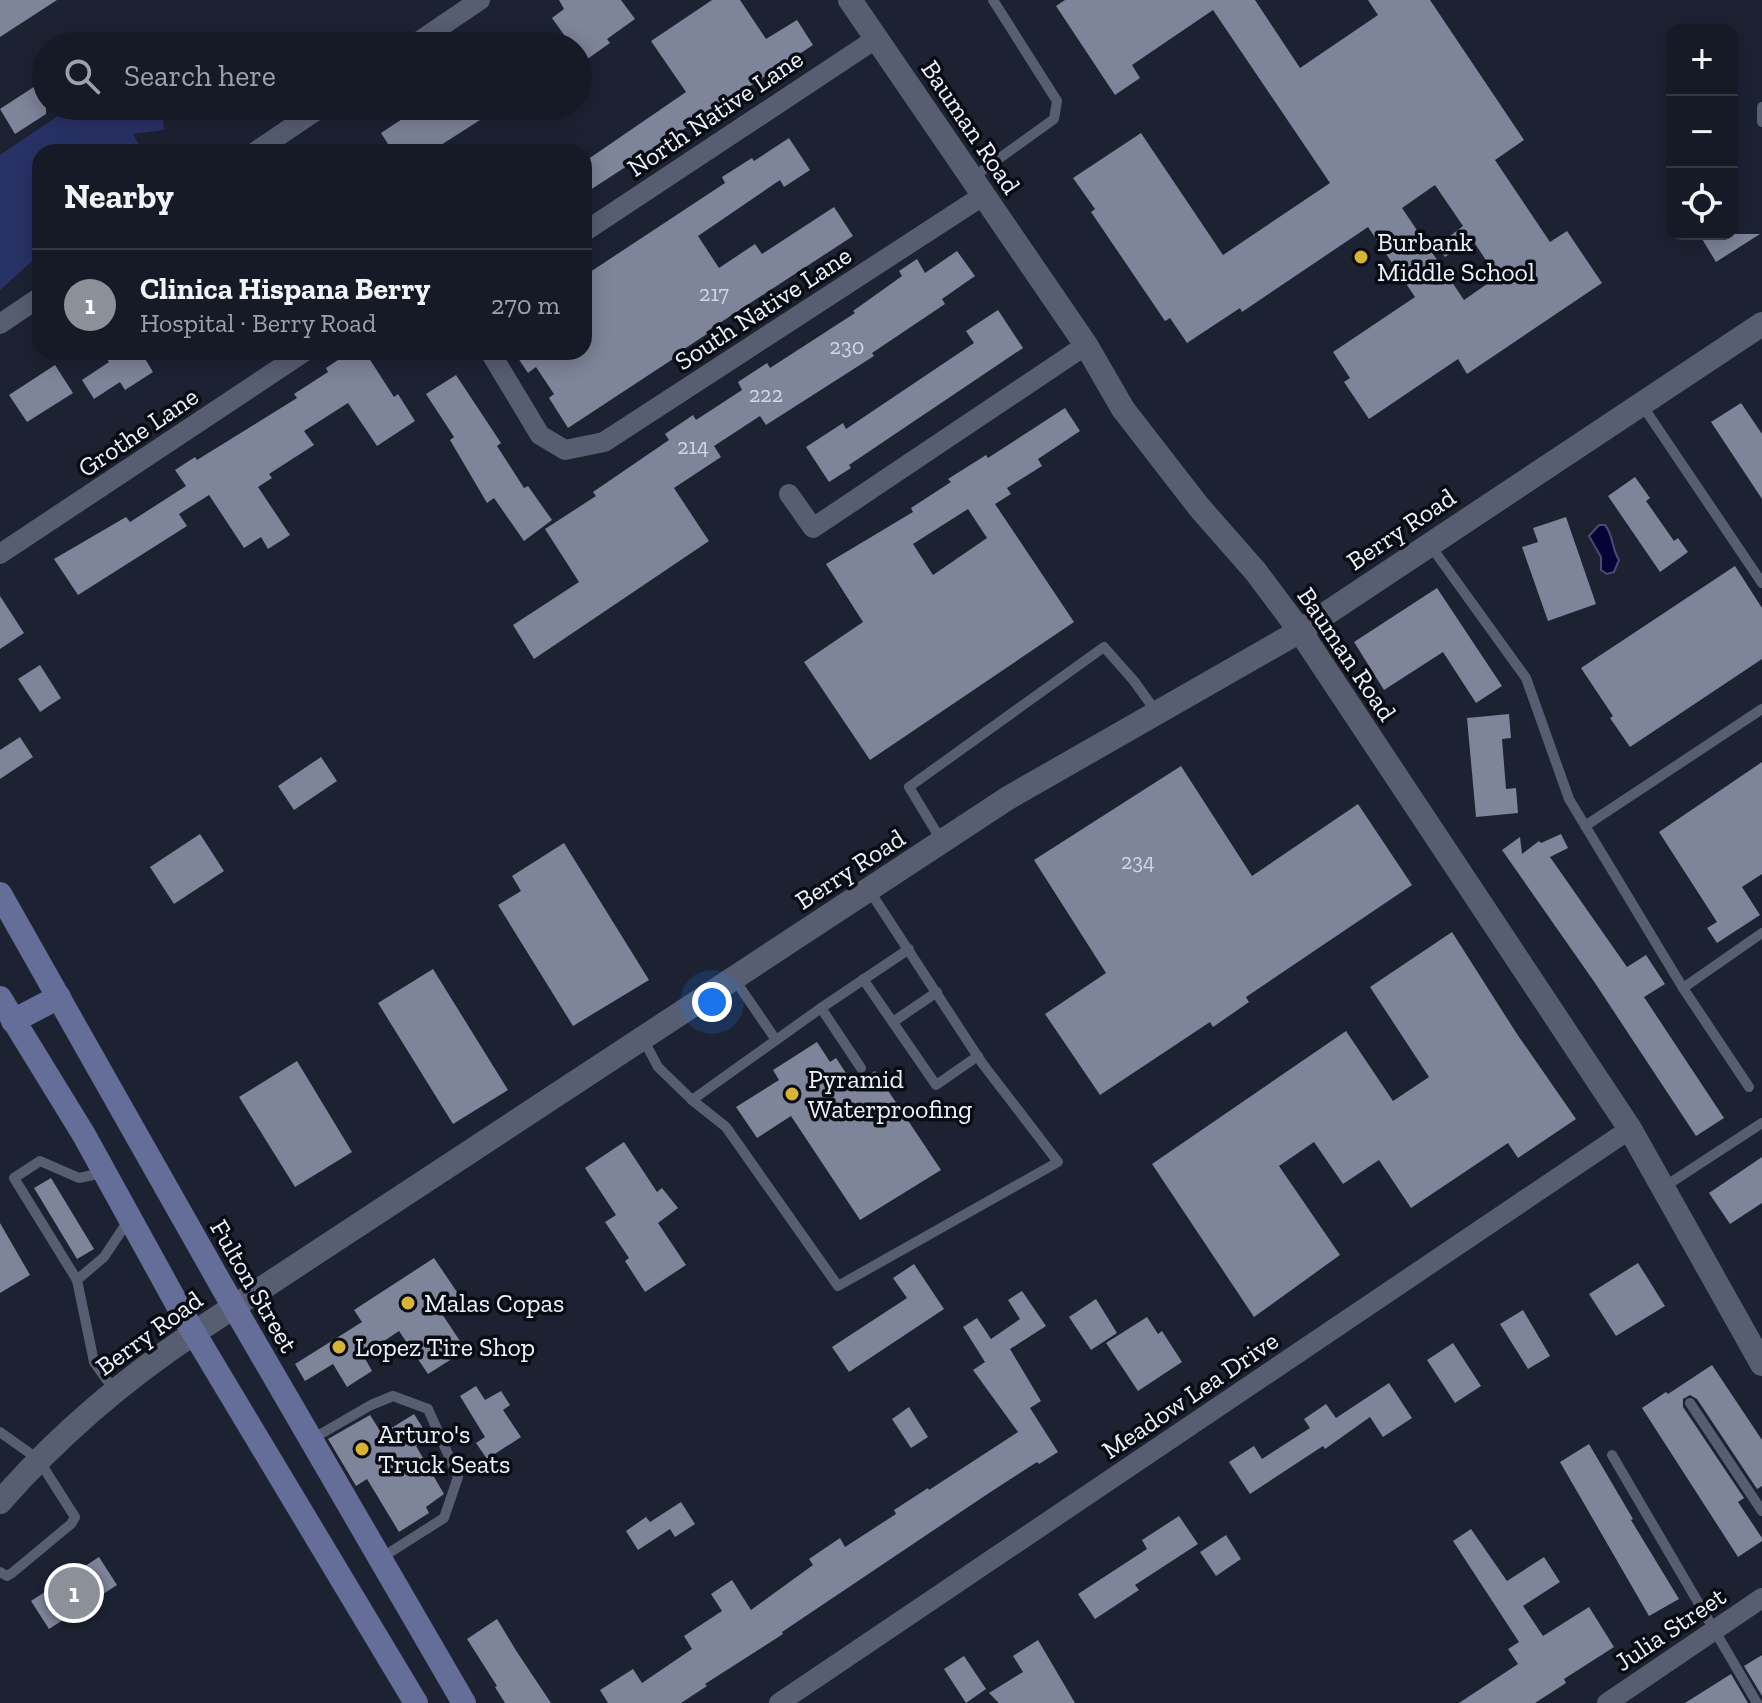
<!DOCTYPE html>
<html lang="en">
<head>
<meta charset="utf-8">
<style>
	body { margin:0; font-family:"Zilla Slab",serif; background:#232732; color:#f1f3f6 }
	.controls { position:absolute; right:24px; top:24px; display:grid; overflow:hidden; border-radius:16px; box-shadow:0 4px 20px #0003 }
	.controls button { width:72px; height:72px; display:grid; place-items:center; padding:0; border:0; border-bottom:2px solid #353843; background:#161a26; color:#f1f3f6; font:40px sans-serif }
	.you { position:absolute; left:712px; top:1002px; width:28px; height:28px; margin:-20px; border:6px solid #fff; border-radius:50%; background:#1a73e8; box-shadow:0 0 0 12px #1a73e833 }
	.badge { display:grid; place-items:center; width:52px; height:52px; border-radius:50%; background:#8c9099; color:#fff; font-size:26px; font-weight:700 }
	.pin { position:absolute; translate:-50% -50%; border:4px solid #fff; box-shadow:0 2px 8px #0006 }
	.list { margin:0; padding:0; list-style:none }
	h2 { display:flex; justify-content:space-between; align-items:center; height:104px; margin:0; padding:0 32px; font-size:34px }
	h2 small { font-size:26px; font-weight:400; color:#9ea1a7 }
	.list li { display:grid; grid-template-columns:52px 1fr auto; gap:24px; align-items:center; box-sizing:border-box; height:112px; padding:0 32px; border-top:2px solid #353843 }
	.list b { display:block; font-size:30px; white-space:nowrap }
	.list p { margin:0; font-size:26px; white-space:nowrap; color:#9ea1a7 }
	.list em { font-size:26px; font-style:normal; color:#9ea1a7 }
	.icon { flex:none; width:44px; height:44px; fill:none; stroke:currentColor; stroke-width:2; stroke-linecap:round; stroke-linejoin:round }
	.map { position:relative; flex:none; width:1762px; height:1703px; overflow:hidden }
	.search { position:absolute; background:#161a26; box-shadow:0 4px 20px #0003; left:32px; top:32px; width:560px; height:88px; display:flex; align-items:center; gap:20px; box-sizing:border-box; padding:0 28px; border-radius:44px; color:#9ea1a7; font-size:30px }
	.panel { position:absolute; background:#161a26; box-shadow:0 4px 20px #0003; left:32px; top:144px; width:560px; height:216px; border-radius:24px }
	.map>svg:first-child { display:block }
	.green { fill:#283266 }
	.water { fill:#060437; stroke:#4c4b73; stroke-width:2 }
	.building { fill:#7e8499; fill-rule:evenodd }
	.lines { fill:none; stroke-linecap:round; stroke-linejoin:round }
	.service { stroke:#585e72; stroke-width:10 }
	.minor { stroke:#585e72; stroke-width:20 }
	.tertiary { stroke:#585e72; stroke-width:24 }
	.secondary { stroke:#646e99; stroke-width:24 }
	.poi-dot { fill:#d8b434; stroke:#0a0c13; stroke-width:3 }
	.labels { text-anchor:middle; stroke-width:7; stroke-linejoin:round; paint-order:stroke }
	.number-label { font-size:22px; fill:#d2d6e5 }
	.street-label { font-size:26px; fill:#eef2fe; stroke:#0a0c13 }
	.poi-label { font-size:26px; fill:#eef2fe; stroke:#0a0c13; text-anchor:start }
</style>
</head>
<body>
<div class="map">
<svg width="1762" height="1703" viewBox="0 0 1762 1703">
	<rect width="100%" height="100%" fill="#1d2233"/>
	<path class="green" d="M73 106H162L164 130 133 134 143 152H40V254L0 290V155Z"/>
	<path class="water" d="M1599 525H1605C1614 536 1611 548 1619 560L1614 572 1607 574 1601 570V557L1589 536Z"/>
	<g class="building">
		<path d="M0 0H57L0 37Z"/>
		<path d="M559 0H621L635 19 607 39 610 43 583 62 578 54V46H572L552 18 564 9Z"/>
		<path d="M712 0H740L766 39 797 20 813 45 584 194V162L686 92 651 41Z"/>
		<path d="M1065 0H1255L1300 68 1378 15 1368 0H1430L1524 140 1495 160 1550 242 1567 231 1602 283 1467 374 1458 359 1369 419 1344 382 1350 378 1333 352 1415 297 1368 227 1242 312 1240 308 1187 343 1170 318 1165 321 1091 212 1095 209 1073 178 1141 133 1223 255 1330 183 1213 10 1132 65 1140 78 1115 95 1056 6ZM1435 185 1463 226 1437 246 1445 257 1472 239 1497 277 1464 300 1402 208Z"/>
		<path d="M46 79V114L15 134 0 109Z"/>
		<path d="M422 106H502L430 152H393L381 133Z"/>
		<path d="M789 138 810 170 784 187 780 180 698 236 719 268 755 244 762 254 834 207 853 236 706 332 707 334 672 357 673 359 568 428 549 398 554 394 536 367 528 373 514 352H584V276L725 183 722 177 752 158 754 161Z"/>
		<path d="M1699 234H1760L1716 262Z"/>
		<path d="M957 251 975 276 942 299 945 304 872 353 874 356 766 425 760 416 714 446 721 457 674 488 709 541 534 659 513 625 579 582 545 529 596 496 593 492 669 440 665 434 693 415 696 420 742 390 738 382 767 363 770 368 855 313 853 311 902 276 899 271 917 259 925 273Z"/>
		<path d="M998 310 1023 348 849 465 851 468 829 482 806 447 843 423 846 429 974 343 966 331Z"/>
		<path d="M102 352H141L153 372 125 390 120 382 94 399 82 380 109 362Z"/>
		<path d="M350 352H365L394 397 398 394 415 421 377 446 348 403 304 431 314 445 269 474 272 478 258 487 290 535 268 549 261 537 244 548 209 495 179 514 187 526 78 595 54 559 126 517 130 522 186 486 175 470 195 457 197 460 297 398 294 394 328 372 326 368Z"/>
		<path d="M55 365 73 393 27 422 9 395Z"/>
		<path d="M456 375 501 443 497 446 524 488 528 486 552 520 524 541 494 498 487 503 450 440 454 437 426 394Z"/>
		<path d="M1741 403 1762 434V499L1711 422Z"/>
		<path d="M1065 408 1080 431 1038 459 1042 466 1007 488 1011 494 995 504 1074 622 870 760 804 662 863 622 826 564 913 512 911 508 951 482 948 479 986 455 988 458ZM968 509 987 538 933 575 913 544Z"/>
		<path d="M1635 477 1650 498 1646 501 1674 541 1678 538 1688 552 1660 572 1608 496Z"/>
		<path d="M1566 517 1596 604 1548 621 1522 547 1538 542 1533 528Z"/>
		<path d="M1735 566 1762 608V659L1630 747 1610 718 1613 716 1581 668Z"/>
		<path d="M1437 588 1502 686 1476 703 1443 652 1384 690 1354 642Z"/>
		<path d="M0 596 24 633 0 649Z"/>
		<path d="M40 665 61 698 40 712 18 679Z"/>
		<path d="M1509 714 1511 738 1502 739 1506 789 1516 788 1518 813 1476 817 1467 718Z"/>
		<path d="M20 737 33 757 0 779V750Z"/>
		<path d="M321 757 337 781 294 810 278 786Z"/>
		<path d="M1762 762V874L1742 887 1760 915 1717 943 1707 928 1717 922 1659 832Z"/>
		<path d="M1181 766 1252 876 1358 804 1412 885 1246 997 1249 1002 1213 1027 1210 1022 1100 1095 1045 1014 1106 973 1034 860Z"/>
		<path d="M200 834 224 871 174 904 150 867Z"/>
		<path d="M1561 834 1568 848 1550 857 1627 967 1646 955 1665 984 1644 997 1724 1118 1696 1136 1595 983 1502 850 1520 837 1522 854 1539 841 1541 843Z"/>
		<path d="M564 843 649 980 573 1026 498 905 521 891 512 876Z"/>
		<path d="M1452 932 1517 1034 1576 1119 1518 1158 1508 1143 1411 1208 1379 1160 1343 1184 1314 1142 1279 1166 1340 1255 1254 1317 1152 1164 1346 1031 1393 1101 1429 1077 1370 987Z"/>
		<path d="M433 969 508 1090 453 1124 378 1003Z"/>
		<path d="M817 1042 830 1062 836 1058 854 1085 875 1071 941 1170 860 1220 791 1116 757 1138 736 1107 779 1080 773 1070Z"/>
		<path d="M297 1061 352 1152 295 1187 239 1097Z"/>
		<path d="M624 1142 657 1192 662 1188 678 1208 658 1223 686 1265 645 1292 625 1261 629 1258 605 1222 616 1215 585 1168Z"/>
		<path d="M1762 1157V1203L1730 1224 1709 1193Z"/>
		<path d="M51 1178 94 1249 77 1259 34 1188Z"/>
		<path d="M0 1223 30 1275 0 1293Z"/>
		<path d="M434 1258 461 1298 440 1311 466 1350 428 1374 399 1331 363 1355 372 1371 347 1387 333 1364 305 1381 295 1364 362 1322 354 1310Z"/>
		<path d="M1638 1263 1665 1306 1616 1336 1589 1294Z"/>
		<path d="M914 1264 944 1309 849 1372 832 1347 907 1298 893 1278Z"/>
		<path d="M1022 1291 1046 1326 1010 1349 1041 1401 1030 1408 1058 1452 1039 1464 1037 1462 989 1493 782 1632 783 1634 705 1684 707 1686 681 1703H608L600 1690 633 1669 642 1683 692 1649 684 1636 722 1611 711 1594 732 1580 751 1610 813 1565 809 1559 840 1538 845 1547 896 1514 894 1510 928 1488 929 1490 1018 1432 973 1370 985 1362 963 1327 977 1318 991 1339 1020 1319 1008 1300Z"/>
		<path d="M1096 1299 1117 1333 1091 1350 1069 1317Z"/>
		<path d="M1523 1310 1550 1356 1528 1369 1500 1324Z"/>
		<path d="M1147 1317 1158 1334 1162 1331 1182 1362 1138 1391 1106 1343Z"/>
		<path d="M1453 1343 1481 1386 1455 1403 1427 1360Z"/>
		<path d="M1712 1365 1762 1440V1486L1757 1489 1697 1399 1690 1395 1683 1399V1407L1744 1498 1738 1502 1762 1538V1541L1738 1557 1642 1408 1666 1392 1668 1394Z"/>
		<path d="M1389 1383 1412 1418 1383 1437 1370 1417 1325 1449 1323 1446 1250 1494 1229 1462 1254 1446 1262 1459 1310 1428 1304 1419 1326 1404 1336 1418Z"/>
		<path d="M476 1386 485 1400 501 1391 510 1405 503 1410 521 1437 487 1459 476 1443 485 1437 460 1396Z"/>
		<path d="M909 1407 928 1437 911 1448 892 1419Z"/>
		<path d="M414 1414 429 1438 416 1446 444 1494 426 1507 429 1513 399 1532 367 1479 356 1486 328 1439 370 1415 382 1434Z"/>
		<path d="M1589 1444 1633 1519 1631 1520 1679 1599 1649 1616 1560 1462Z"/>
		<path d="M681 1502 695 1524 675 1537 670 1529 638 1550 626 1531 646 1517 650 1522Z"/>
		<path d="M1179 1516 1198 1544 1135 1585 1139 1590 1095 1619 1078 1594 1147 1549 1142 1540Z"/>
		<path d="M1471 1529 1507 1581 1544 1557 1560 1582 1523 1606 1543 1636 1589 1607 1614 1647 1564 1679 1566 1683 1535 1703H1459L1518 1664 1508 1649 1519 1642 1453 1541Z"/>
		<path d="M1226 1535 1241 1559 1216 1576 1200 1552Z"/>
		<path d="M99 1557 117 1585 49 1629 31 1601Z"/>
		<path d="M497 1619 517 1652 551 1703H505L495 1687 497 1686 467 1639Z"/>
		<path d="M1038 1640 1075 1703H999L989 1693 1023 1672 1013 1656Z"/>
		<path d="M1762 1655V1696L1744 1666Z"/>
		<path d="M964 1656 986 1689 966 1703 944 1669Z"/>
		<path d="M1731 1674 1748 1703H1685Z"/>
	</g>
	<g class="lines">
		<g class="service">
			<path d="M1762 107V122"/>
			<path d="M972 178 1054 119 1057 101 993 0"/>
			<path d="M1642 405 1762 583"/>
			<path d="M1430 545 1526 678 1569 799 1683 988 1762 933"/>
			<path d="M1585 826 1762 709"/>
			<path d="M941 840 909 787 1104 647 1134 681 1157 713"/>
			<path d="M863 979 936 1085 978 1056"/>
			<path d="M735 980 776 1040"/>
			<path d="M1683 988 1749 1087"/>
			<path d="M821 1008 909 949"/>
			<path d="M893 1022 937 992"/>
			<path d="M643 1039 658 1067 692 1100 821 1008 861 1068"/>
			<path d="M692 1100 726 1127 838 1286 1058 1162 982 1063 869 890"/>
			<path d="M1664 1187 1762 1123"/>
			<path d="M77 1280 14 1178 40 1161 79 1178 102 1173"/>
			<path d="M114 1390 94 1362 77 1280 104 1257 128 1221"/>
			<path d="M1690 1403 1762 1511"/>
			<path d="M0 1432 38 1459 75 1517 71 1524 12 1573 7 1576 0 1572"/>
			<path d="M312 1439 371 1405 393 1396 428 1409 458 1477 444 1518 381 1558"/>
			<path d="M1612 1455 1757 1703"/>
		</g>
		<g class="minor">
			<path d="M412 46 480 0"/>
			<path d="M255 152 323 106"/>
			<path d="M584 232 877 38"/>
			<path d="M0 324 40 297"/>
			<path d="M490 352 540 435 565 450 604 442 984 195"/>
			<path d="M789 494 813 528 1086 345"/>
			<path d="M0 554 304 352"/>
			<path d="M779 1703 1630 1129"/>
			<path d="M1607 1703 1762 1598"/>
		</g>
		<g class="tertiary">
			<path d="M850 0 1086 345 1123 409 1199 507 1256 572 1300 631 1630 1129 1762 1364"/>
			<path d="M0 1502C57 1437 122 1381 194 1333L1008 798 1300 631 1762 324"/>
		</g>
		<g class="secondary">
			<path d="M0 894 223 1288 464 1703"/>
			<path d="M0 998 84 1135 182 1313 416 1703"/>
			<path d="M13 1021 59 997"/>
		</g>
	</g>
	<g class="poi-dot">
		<circle cx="1361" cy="257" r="8"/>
		<circle cx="792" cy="1094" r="8"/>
		<circle cx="408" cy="1303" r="8"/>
		<circle cx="339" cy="1347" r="8"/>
		<circle cx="362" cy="1449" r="8"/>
	</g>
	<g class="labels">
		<g class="number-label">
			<text x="714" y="301">217</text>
			<text x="847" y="354">230</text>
			<text x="766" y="402">222</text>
			<text x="693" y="454">214</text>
			<text x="1138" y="869">234</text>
		</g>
		<g class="street-label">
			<text transform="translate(715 113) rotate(-34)" y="9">North Native Lane</text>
			<text transform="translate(971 127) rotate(56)" y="9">Bauman Road</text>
			<text transform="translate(763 308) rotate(-33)" y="9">South Native Lane</text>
			<text transform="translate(138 432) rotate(-34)" y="9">Grothe Lane</text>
			<text transform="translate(1401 529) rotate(-34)" y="9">Berry Road</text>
			<text transform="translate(1347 654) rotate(56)" y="9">Bauman Road</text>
			<text transform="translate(850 869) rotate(-33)" y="9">Berry Road</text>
			<text transform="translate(254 1286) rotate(60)" y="9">Fulton Street</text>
			<text transform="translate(149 1333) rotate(-36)" y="9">Berry Road</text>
			<text transform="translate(1190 1395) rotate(-34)" y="9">Meadow Lea Drive</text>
			<text transform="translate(1670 1629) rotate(-34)" y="9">Julia Street</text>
		</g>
		<g class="poi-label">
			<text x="1377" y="251">Burbank<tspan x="1377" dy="30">Middle School</tspan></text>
			<text x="808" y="1088">Pyramid<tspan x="808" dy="30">Waterproofing</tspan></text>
			<text x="424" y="1312">Malas Copas</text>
			<text x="355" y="1356">Lopez Tire Shop</text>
			<text x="378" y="1443">Arturo's<tspan x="378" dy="30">Truck Seats</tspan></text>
		</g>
	</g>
</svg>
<div class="controls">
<button>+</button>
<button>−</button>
<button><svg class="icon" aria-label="locate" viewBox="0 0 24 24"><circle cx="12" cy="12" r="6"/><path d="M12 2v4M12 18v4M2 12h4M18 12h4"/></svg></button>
</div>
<div class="you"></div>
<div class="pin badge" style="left:74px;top:1593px">1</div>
<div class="search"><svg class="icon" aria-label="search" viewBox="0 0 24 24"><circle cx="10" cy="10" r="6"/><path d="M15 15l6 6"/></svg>Search here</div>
<section class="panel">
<h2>Nearby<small></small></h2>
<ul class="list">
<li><span class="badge">1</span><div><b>Clinica Hispana Berry</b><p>Hospital · Berry Road</p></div><em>270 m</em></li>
</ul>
</section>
</div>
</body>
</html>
